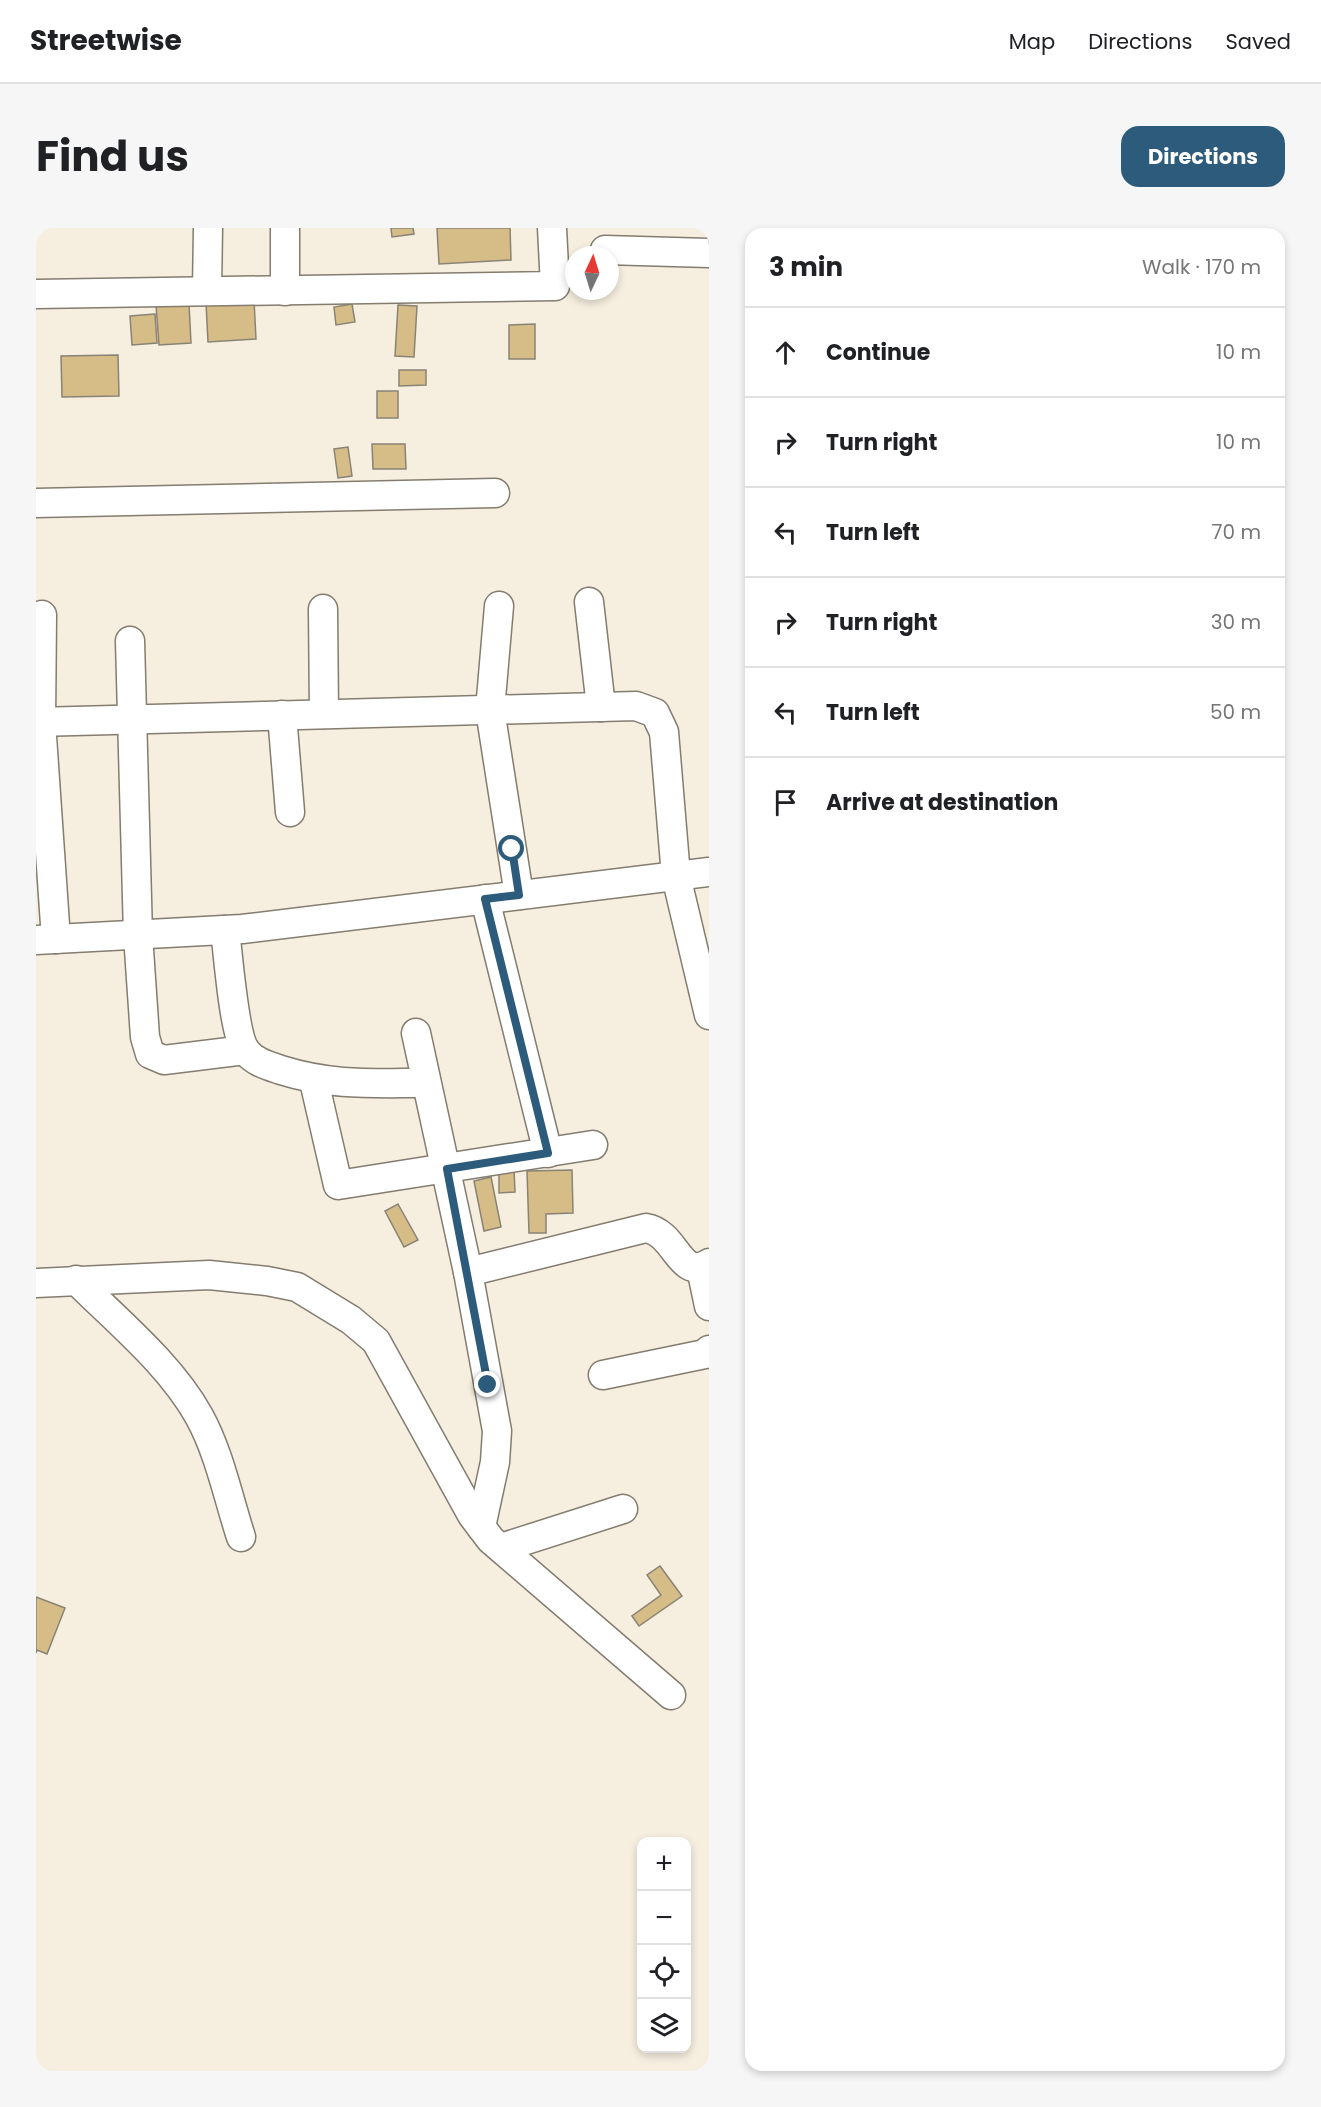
<!DOCTYPE html>
<html lang="en">
<head>
<meta charset="utf-8">
<style>
	body { margin:0; font-family:Poppins,sans-serif; background:#f6f6f6; color:#202124 }
	.controls { position:absolute; right:18px; bottom:18px; display:grid; overflow:hidden; border-radius:12px; box-shadow:0 3px 9px #0003 }
	.controls button { width:54px; height:54px; display:grid; place-items:center; padding:0; border:0; border-bottom:2px solid #e0e0e0; background:#fff; color:#202124; font:30px sans-serif }
	.compass { position:absolute; left:529px; top:18px; width:54px; height:54px; border-radius:50%; background:#fff; box-shadow:0 3px 9px #0003; rotate:4deg }
	.stop { position:absolute; width:18px; height:18px; margin:-14px; border:4px solid #2d5b7b; border-radius:50%; background:#fff }
	.stop.end { background:#2d5b7b; border-color:#fff; box-shadow:0 2px 6px #0008 }
	.list { margin:0; padding:0; list-style:none }
	h2 { display:flex; justify-content:space-between; align-items:center; height:78px; margin:0; padding:0 24px; font-size:26px }
	h2 small { font-size:20px; font-weight:400; color:#757577 }
	.list li { display:grid; grid-template-columns:39px 1fr auto; gap:18px; align-items:center; box-sizing:border-box; height:90px; padding:0 24px; border-top:2px solid #e0e0e0 }
	.list b { display:block; font-size:22px; white-space:nowrap }
	.list em { font-size:20px; font-style:normal; color:#757577 }
	.icon { flex:none; width:33px; height:33px; fill:none; stroke:currentColor; stroke-width:2; stroke-linecap:round; stroke-linejoin:round }
	.map { position:relative; flex:none; width:673px; height:1843px; overflow:hidden; border-radius:18px }
	header { display:flex; align-items:center; gap:36px; box-sizing:border-box; height:84px; padding:0 30px; background:#fff; border-bottom:2px solid #e0e0e0 }
	header strong { font-size:28px }
	nav { display:flex; gap:33px; margin-inline-start:auto; font-size:21px }
	.intro { display:flex; align-items:center; justify-content:space-between; box-sizing:border-box; height:144px; padding:0 36px }
	h1 { margin:0; font-size:42px }
	.button { padding:15px 27px; border-radius:18px; background:#2d5b7b; color:#fff; font-size:21px; font-weight:700 }
	main { display:flex; gap:36px; padding:0 36px }
	aside { flex:1; background:#fff; border-radius:18px; box-shadow:0 3px 9px #0003 }
	.map>svg:first-child { display:block }
	.building { fill:#d6bd88; stroke:#898375; stroke-width:1.5 }
	.lines { fill:none; stroke-linecap:round; stroke-linejoin:round }
	.minor-casing { stroke:#837c6f; stroke-width:31 }
	.minor { stroke:#fff; stroke-width:28 }
	.route { stroke:#2d5b7b; stroke-width:8 }
</style>
</head>
<body>
<header>
<strong>Streetwise</strong>
<nav><a>Map</a><a>Directions</a><a>Saved</a></nav>
</header>
<div class="intro"><h1>Find us</h1><a class="button">Directions</a></div>
<main>
<div class="map">
<svg width="673" height="1843" viewBox="0 0 673 1843">
	<rect width="100%" height="100%" fill="#f6efe0"/>
	<g class="building">
		<path d="M355 0H377L378 6 356 9Z"/>
		<path d="M401 0H474L475 32 403 36Z"/>
		<path d="M218 72 220 111 172 114 170 75Z"/>
		<path d="M153 76 155 115 123 117 120 77Z"/>
		<path d="M316 76 319 94 300 97 298 79Z"/>
		<path d="M362 77 381 78 378 129 359 128Z"/>
		<path d="M119 86 121 115 96 117 94 88Z"/>
		<path d="M499 96V131H473V97Z"/>
		<path d="M82 127 83 168 26 169 25 128Z"/>
		<path d="M363 142H390V157L363 158Z"/>
		<rect x="341" y="163" width="21" height="27"/>
		<path d="M336 216H369L370 241H337Z"/>
		<path d="M312 219 316 248 302 250 298 221Z"/>
		<path d="M463 941H478L479 964 463 965Z"/>
		<path d="M536 942 537 985 510 986V1005H493L491 943Z"/>
		<path d="M455 949 465 999 448 1003 438 953Z"/>
		<path d="M362 976 382 1012 368 1019 349 983Z"/>
		<path d="M624 1338 646 1368 603 1398 596 1388 625 1367 611 1347Z"/>
		<path d="M0 1369 29 1380 11 1426 1 1422 0 1425Z"/>
	</g>
	<g class="lines">
		<g class="minor-casing">
			<g id="minor">
				<path d="M249 0V63"/>
				<path d="M569 22 673 25"/>
				<path d="M171 62 172 0"/>
				<path d="M0 66 519 58 516 0"/>
				<path d="M0 275 459 265"/>
				<path d="M553 374 565 479"/>
				<path d="M463 378 454 482 483 667"/>
				<path d="M287 381 288 486"/>
				<path d="M6 387 5 494 20 711"/>
				<path d="M94 413 102 707 109 809 114 826 128 832 209 822"/>
				<path d="M246 487 254 584"/>
				<path d="M0 494 600 478 619 485 628 504 640 648 673 787"/>
				<path d="M449 671 512 925"/>
				<path d="M189 702C192 725 198 808 210 823 218 834 233 838 245 842 296 858 337 855 390 855"/>
				<path d="M0 712 206 701 673 644"/>
				<path d="M380 805 432 1044 461 1203 459 1234 445 1299"/>
				<path d="M278 853 302 957 557 917"/>
				<path d="M665 1040 673 1078"/>
				<path d="M432 1044 610 1000C641 1005 643 1054 673 1035"/>
				<path d="M40 1052C82 1094 134 1136 163 1188 183 1224 192 1269 205 1309"/>
				<path d="M0 1055 173 1047 231 1053 261 1059 315 1092 340 1113 436 1287 455 1312 635 1467"/>
				<path d="M567 1147 669 1126 673 1122"/>
				<path d="M465 1320 587 1281"/>
			</g>
		</g>
		<use href="#minor" class="minor"/>
	</g>
	<g class="lines">
		<path class="route" d="M452 1157 411 941 512 925 449 671 483 667 476 621"/>
	</g>
</svg>
<div class="controls">
<button>+</button>
<button>−</button>
<button><svg class="icon" aria-label="locate" viewBox="0 0 24 24"><circle cx="12" cy="12" r="6"/><path d="M12 2v4M12 18v4M2 12h4M18 12h4"/></svg></button>
<button><svg class="icon" aria-label="layers" viewBox="0 0 24 24"><path d="M12 4l9 5-9 5-9-5zM3 14l9 5 9-5"/></svg></button>
</div>
<svg class="compass" viewBox="-18 -18 36 36"><path d="M0-13l5 13h-10z" fill="#e53935"/><path d="M0 13l5-13h-10z" fill="#757577"/></svg>
<div class="stop" style="left:476px;top:621px"></div>
<div class="stop end" style="left:452px;top:1157px"></div>
</div>
<aside>
<h2>3 min<small>Walk · 170 m</small></h2>
<ul class="list">
<li><svg class="icon" aria-label="ahead" viewBox="0 0 24 24"><path d="M12 20V5M6 11l6-6 6 6"/></svg><div><b>Continue</b></div><em>10 m</em></li>
<li><svg class="icon" aria-label="right" viewBox="0 0 24 24"><path d="M7 20v-9h11M14 6l5 5-5 5"/></svg><div><b>Turn right</b></div><em>10 m</em></li>
<li><svg class="icon" aria-label="left" viewBox="0 0 24 24"><path d="M17 20v-9H6M10 6l-5 5 5 5"/></svg><div><b>Turn left</b></div><em>70 m</em></li>
<li><svg class="icon" aria-label="right" viewBox="0 0 24 24"><path d="M7 20v-9h11M14 6l5 5-5 5"/></svg><div><b>Turn right</b></div><em>30 m</em></li>
<li><svg class="icon" aria-label="left" viewBox="0 0 24 24"><path d="M17 20v-9H6M10 6l-5 5 5 5"/></svg><div><b>Turn left</b></div><em>50 m</em></li>
<li><svg class="icon" aria-label="arrive" viewBox="0 0 24 24"><path d="M6 21V4h12l-3 4 3 4H6"/></svg><div><b>Arrive at destination</b></div></li>
</ul>
</aside>
</main>
</body>
</html>
